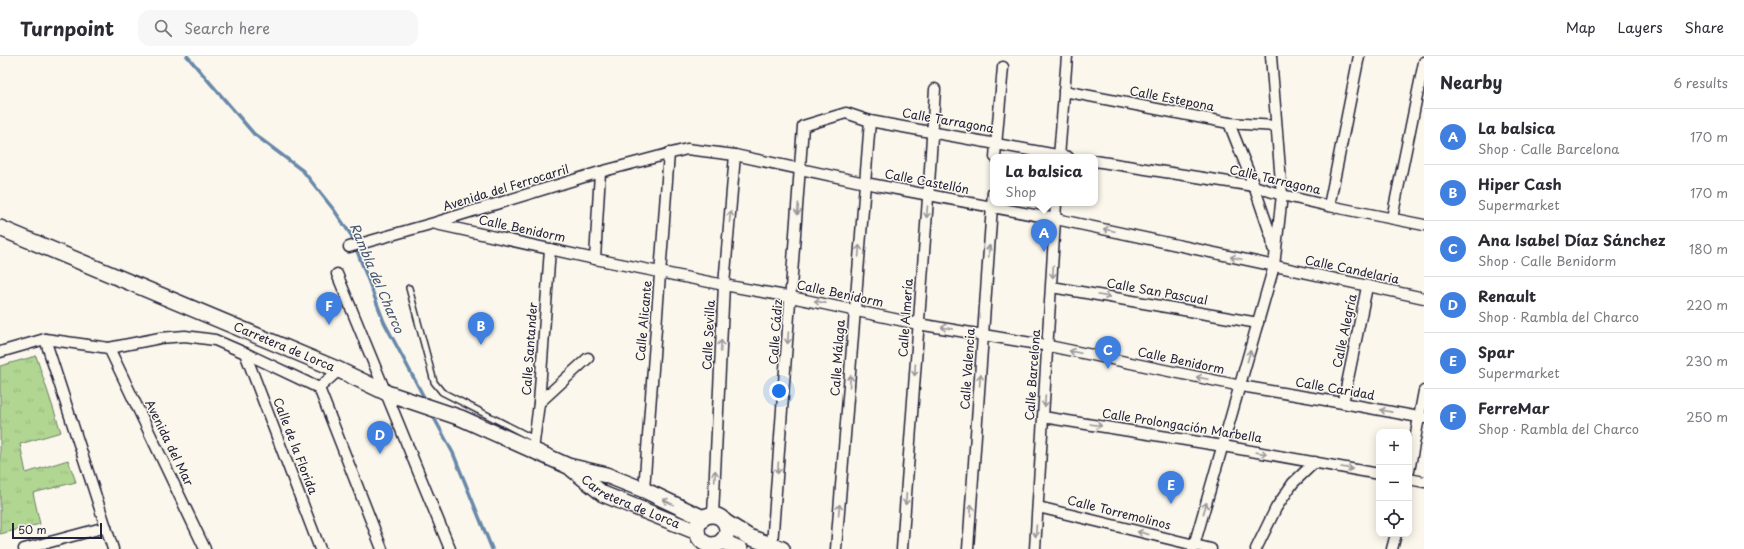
<!DOCTYPE html>
<html lang="en">
<head>
<meta charset="utf-8">
<style>
	body { margin:0; font-family:"Playpen Sans",sans-serif; background:#f7f7f7; color:#2b2b33 }
	.controls { position:absolute; right:12px; bottom:12px; display:grid; overflow:hidden; border-radius:8px; box-shadow:0 2px 10px #0003 }
	.controls button { width:36px; height:36px; display:grid; place-items:center; padding:0; border:0; border-bottom:1px solid #e1e1e2; background:#fff; color:#2b2b33; font:20px sans-serif }
	.scale { position:absolute; left:12px; bottom:10px; width:90px; box-sizing:border-box; padding-left:4px; border:2px solid #22223b; border-top:0; font-size:11px; line-height:14px; white-space:nowrap; color:#22223b; -webkit-text-stroke:3px #fbf7ec; paint-order:stroke }
	.you { position:absolute; left:779px; top:335px; width:14px; height:14px; margin:-10px; border:3px solid #fff; border-radius:50%; background:#1a73e8; box-shadow:0 0 0 6px #1a73e833 }
	.badge { display:grid; place-items:center; width:26px; height:26px; border-radius:50%; background:#7c3aed; color:#fff; font-size:13px; font-weight:700 }
	.pin { position:absolute; translate:-50% -33px; filter:drop-shadow(0 1px 2px #0008) }
	.pin::after { content:''; position:absolute; top:21px; width:14px; height:12px; background:inherit; clip-path:polygon(0 0,100% 0,50% 100%) }
	.popup { position:absolute; left:990px; top:98px; width:108px; height:52px; box-sizing:border-box; display:grid; place-content:center; border-radius:8px; background:#fff; filter:drop-shadow(0 1px 3px #0005); font-size:13px; white-space:nowrap; color:#7c7c81 }
	.popup b { font-size:15px; color:#2b2b33 }
	.popup::after { content:''; position:absolute; left:50%; top:100%; margin-left:-8px; border:8px solid transparent; border-top-color:#fff }
	.list { margin:0; padding:0; list-style:none }
	h2 { display:flex; justify-content:space-between; align-items:center; height:52px; margin:0; padding:0 16px; font-size:17px }
	h2 small { font-size:13px; font-weight:400; color:#7c7c81 }
	.list li { display:grid; grid-template-columns:26px 1fr auto; gap:12px; align-items:center; box-sizing:border-box; height:56px; padding:0 16px; border-top:1px solid #e1e1e2 }
	.list b { display:block; font-size:15px; white-space:nowrap }
	.list p { margin:0; font-size:13px; white-space:nowrap; color:#7c7c81 }
	.list em { font-size:13px; font-style:normal; color:#7c7c81 }
	.icon { flex:none; width:22px; height:22px; fill:none; stroke:currentColor; stroke-width:2; stroke-linecap:round; stroke-linejoin:round }
	.map { position:relative; flex:none; width:1424px; height:493px; overflow:hidden }
	header { display:flex; align-items:center; gap:24px; box-sizing:border-box; height:56px; padding:0 20px; background:#fff; border-bottom:1px solid #e1e1e2 }
	header strong { font-size:19px }
	nav { display:flex; gap:22px; margin-inline-start:auto; font-size:14px }
	.search { width:280px; height:36px; background:#f7f7f7; display:flex; align-items:center; gap:10px; box-sizing:border-box; padding:0 14px; border-radius:12px; color:#7c7c81; font-size:15px }
	main { display:flex }
	aside { flex:1; background:#fff }
	.map>svg:first-child { display:block }
	.grass { fill:url(#grass-tufts); stroke:#6a7c66 }
	.lines { fill:none; stroke-linecap:round; stroke-linejoin:round }
	.stream { stroke:#6788a9; stroke-width:3.5 }
	.service-casing { stroke:#22223b; stroke-width:8 }
	.minor-casing { stroke:#22223b; stroke-width:13 }
	.secondary-casing { stroke:#22223b; stroke-width:18 }
	.service { stroke:#fbf7ec; stroke-width:5 }
	.minor { stroke:#fbf7ec; stroke-width:10 }
	.secondary { stroke:#fbf7ec; stroke-width:15 }
	.oneway { stroke:#99979c }
	.labels { text-anchor:middle; stroke-width:3; stroke-linejoin:round; paint-order:stroke }
	.street-label { font-size:12px; fill:#22223b; stroke:#fbf7ec }
	.water-label { font-size:13px; font-style:italic; fill:#445572; stroke:#fbf7ec }
</style>
</head>
<body>
<header>
<strong>Turnpoint</strong>
<div class="search"><svg class="icon" aria-label="search" viewBox="0 0 24 24"><circle cx="10" cy="10" r="6"/><path d="M15 15l6 6"/></svg>Search here</div>
<nav><a>Map</a><a>Layers</a><a>Share</a></nav>
</header>
<main>
<div class="map">
<svg width="1424" height="493" viewBox="0 0 1424 493">
	<defs>
		<pattern id="grass-tufts" width="24" height="20" patternUnits="userSpaceOnUse"><rect width="24" height="20" fill="#b1d692"/><path d="M3 7l-1-3M5 7V3M7 7l1-3M15 17l-1-3M17 17v-4M19 17l1-3" fill="none" stroke="#98b77f"/></pattern>
	</defs>
	<rect width="100%" height="100%" fill="#fbf7ec"/>
	<filter id="ink" filterUnits="userSpaceOnUse"><feTurbulence type="fractalNoise" baseFrequency=".025" numOctaves="2"/><feDisplacementMap in="SourceGraphic" scale="8" xChannelSelector="R" yChannelSelector="G"/><feConvolveMatrix kernelMatrix="1 2 1 2 8 2 1 2 1" color-interpolation-filters="sRGB"/></filter>
	<g filter="url(#ink)">
		<path class="grass" d="M36 300 61 376 20 388 26 417 68 404 76 426 33 437 40 468 0 478V310Z"/>
		<g class="lines">
			<g class="stream">
				<path d="M187 0 254 78 303 115 334 154 351 179 384 266 426 345"/>
				<path d="M432 358 453 397 492 493"/>
			</g>
			<g class="service-casing">
				<path id="service" d="M409 232 434 326 442 336 534 383"/>
			</g>
			<g class="minor-casing">
				<g id="minor">
					<path d="M1064 35 1229 67 1276 70"/>
					<path d="M1229 67 1254 130 1272 183 1273 192"/>
					<path d="M995 101 1003 11"/>
					<path d="M1059 101 1067 0"/>
					<path d="M1095 105 1254 130 1282 139 1329 150 1424 169"/>
					<path d="M1329 150 1359 0"/>
					<path d="M1392 162 1424 6"/>
					<path d="M436 168 595 203 724 229 791 241 918 268 1049 290 1241 330 1343 347 1424 362"/>
					<path d="M349 191 434 167 600 116 687 93 735 99 865 127 1056 163 1424 242"/>
					<path d="M595 203 600 116"/>
					<path d="M337 218 450 493"/>
					<path d="M1052 231 1258 267"/>
					<path d="M45 283 113 493"/>
					<path d="M109 292 205 493"/>
					<path d="M0 296 45 283 109 292 160 282 185 280 215 284 245 297 319 332"/>
					<path d="M245 297 320 493"/>
					<path d="M319 332 382 493"/>
					<path d="M319 332 339 314"/>
					<path d="M539 347 588 302"/>
					<path d="M1343 347 1367 231"/>
					<path d="M1043 361 1223 390 1379 418"/>
					<path d="M533 394 539 347 550 193"/>
					<path d="M1409 415 1424 335"/>
					<path d="M1409 423 1424 426"/>
					<path d="M644 434 669 97"/>
					<path d="M1038 451 1211 493"/>
					<path d="M713 459 724 229 735 99"/>
					<path d="M772 489 803 70 846 57 870 65 1068 101"/>
					<path d="M24 493 106 471"/>
					<path d="M711 493V489"/>
					<path d="M836 493 870 65"/>
					<path d="M902 493 929 129 935 33"/>
					<path d="M968 493 993 136"/>
					<path d="M1035 493 1056 147"/>
					<path d="M1193 493 1274 210 1282 139 1271 0"/>
					<path d="M1256 493 1276 452 1293 427 1315 406"/>
					<path d="M1392 493 1396 478"/>
				</g>
			</g>
			<g class="secondary-casing">
				<g id="secondary">
					<path id="s1" d="M0 172 339 314 387 337 461 362 568 410 606 419 644 434 703 462"/>
					<path id="s2" d="M572 413 603 438 697 476"/>
					<circle cx="712" cy="474" r="15"/>
					<path d="M725 466 749 481 782 493"/>
					<path d="M722 485 740 493"/>
				</g>
			</g>
			<use href="#service" class="service"/>
			<use href="#minor" class="minor"/>
			<use href="#secondary" class="secondary"/>
		</g>
		<defs><path id="oneway-shaft" d="M-6 0H5M1.5-3L5.5 0L1.5 3" fill="none" stroke-width="1.6" stroke-linecap="round" stroke-linejoin="round"/></defs>
		<g class="oneway">
			<use href="#oneway-shaft" transform="translate(798 153) rotate(94)"/>
			<use href="#oneway-shaft" transform="translate(927 156) rotate(94)"/>
			<use href="#oneway-shaft" transform="translate(730 161) rotate(-85)"/>
			<use href="#oneway-shaft" transform="translate(1109 174) rotate(-168)"/>
			<use href="#oneway-shaft" transform="translate(859 195) rotate(-86)"/>
			<use href="#oneway-shaft" transform="translate(989 195) rotate(-86)"/>
			<use href="#oneway-shaft" transform="translate(1236 202) rotate(-168)"/>
			<use href="#oneway-shaft" transform="translate(1053 216) rotate(93)"/>
			<use href="#oneway-shaft" transform="translate(1104 240) rotate(10)"/>
			<use href="#oneway-shaft" transform="translate(820 246) rotate(-169)"/>
			<use href="#oneway-shaft" transform="translate(947 272) rotate(-171)"/>
			<use href="#oneway-shaft" transform="translate(788 282) rotate(94)"/>
			<use href="#oneway-shaft" transform="translate(721 290) rotate(-87)"/>
			<use href="#oneway-shaft" transform="translate(1075 296) rotate(-168)"/>
			<use href="#oneway-shaft" transform="translate(1249 300) rotate(-74)"/>
			<use href="#oneway-shaft" transform="translate(915 314) rotate(94)"/>
			<use href="#oneway-shaft" transform="translate(1202 322) rotate(-168)"/>
			<use href="#oneway-shaft" transform="translate(980 324) rotate(-86)"/>
			<use href="#oneway-shaft" transform="translate(850 325) rotate(-85)"/>
			<use href="#oneway-shaft" transform="translate(1045 345) rotate(94)"/>
			<use href="#oneway-shaft" transform="translate(1386 355) rotate(-169)"/>
			<use href="#oneway-shaft" transform="translate(1096 369) rotate(9)"/>
			<use href="#oneway-shaft" transform="translate(1261 397) rotate(10)"/>
			<use href="#oneway-shaft" transform="translate(778 412) rotate(94)"/>
			<use href="#oneway-shaft" transform="translate(1347 412) rotate(10)"/>
			<use href="#oneway-shaft" transform="translate(715 420) rotate(-87)"/>
			<use href="#oneway-shaft" transform="translate(906 443) rotate(94)"/>
			<use href="#oneway-shaft" transform="translate(668 446) rotate(-154)"/>
			<use href="#oneway-shaft" transform="translate(1205 452) rotate(-74)"/>
			<use href="#oneway-shaft" transform="translate(839 454) rotate(-85)"/>
			<use href="#oneway-shaft" transform="translate(971 454) rotate(-86)"/>
			<use href="#oneway-shaft" transform="translate(1036 475) rotate(94)"/>
			<use href="#oneway-shaft" transform="translate(1143 477) rotate(-166)"/>
		</g>
	</g>
	<g class="labels">
		<g class="street-label">
			<text transform="translate(1172 43) rotate(11)" y="4">Calle Estepona</text>
			<text transform="translate(948 65) rotate(10)" y="4">Calle Tarragona</text>
			<text transform="translate(1275 124) rotate(13)" y="4">Calle Tarragona</text>
			<text transform="translate(927 126) rotate(11)" y="4">Calle Castellón</text>
			<text transform="translate(506 132) rotate(-17)" y="4">Avenida del Ferrocarril</text>
			<text transform="translate(522 173) rotate(12)" y="4">Calle Benidorm</text>
			<text transform="translate(1352 214) rotate(12)" y="4">Calle Candelaria</text>
			<text transform="translate(1157 236) rotate(10)" y="4">Calle San Pascual</text>
			<text transform="translate(840 238) rotate(12)" y="4">Calle Benidorm</text>
			<text transform="translate(906 262) rotate(-86)" y="4">Calle Almería</text>
			<text transform="translate(644 265) rotate(-85)" y="4">Calle Alicante</text>
			<text transform="translate(1345 275) rotate(-78)" y="4">Calle Alegría</text>
			<text transform="translate(776 276) rotate(-86)" y="4">Calle Cádiz</text>
			<text transform="translate(709 279) rotate(-87)" y="4">Calle Sevilla</text>
			<text dy="4" stroke="none"><textPath href="#s1" startOffset="308">Carretera de Lorca</textPath></text>
			<text transform="translate(530 293) rotate(-86)" y="4">Calle Santander</text>
			<text transform="translate(838 302) rotate(-86)" y="4">Calle Málaga</text>
			<text transform="translate(1181 305) rotate(12)" y="4">Calle Benidorm</text>
			<text transform="translate(968 313) rotate(-86)" y="4">Calle Valencia</text>
			<text transform="translate(1033 319) rotate(-86)" y="4">Calle Barcelona</text>
			<text transform="translate(1335 333) rotate(10)" y="4">Calle Caridad</text>
			<text transform="translate(1182 370) rotate(9)" y="4">Calle Prolongación Marbella</text>
			<text transform="translate(169 387) rotate(64)" y="4">Avenida del Mar</text>
			<text transform="translate(295 390) rotate(69)" y="4">Calle de la Florida</text>
			<text dy="4" stroke="none"><textPath href="#s2" startOffset="68">Carretera de Lorca</textPath></text>
			<text transform="translate(1119 457) rotate(14)" y="4">Calle Torremolinos</text>
		</g>
		<g class="water-label">
			<text transform="translate(377 222) rotate(67)" y="5">Rambla del Charco</text>
		</g>
	</g>
</svg>
<div class="controls">
<button>+</button>
<button>−</button>
<button><svg class="icon" aria-label="locate" viewBox="0 0 24 24"><circle cx="12" cy="12" r="6"/><path d="M12 2v4M12 18v4M2 12h4M18 12h4"/></svg></button>
</div>
<div class="scale">50 m</div>
<div class="you"></div>
<div class="pin badge" style="left:1044px;top:196px;background:#3f7fe0">A</div>
<div class="popup"><b>La balsica</b>Shop</div>
<div class="pin badge" style="left:481px;top:289px;background:#3f7fe0">B</div>
<div class="pin badge" style="left:1108px;top:313px;background:#3f7fe0">C</div>
<div class="pin badge" style="left:380px;top:398px;background:#3f7fe0">D</div>
<div class="pin badge" style="left:1171px;top:448px;background:#3f7fe0">E</div>
<div class="pin badge" style="left:329px;top:269px;background:#3f7fe0">F</div>
</div>
<aside>
<h2>Nearby<small>6 results</small></h2>
<ul class="list">
<li><span class="badge" style="background:#3f7fe0">A</span><div><b>La balsica</b><p>Shop · Calle Barcelona</p></div><em>170 m</em></li>
<li><span class="badge" style="background:#3f7fe0">B</span><div><b>Hiper Cash</b><p>Supermarket</p></div><em>170 m</em></li>
<li><span class="badge" style="background:#3f7fe0">C</span><div><b>Ana Isabel Díaz Sánchez</b><p>Shop · Calle Benidorm</p></div><em>180 m</em></li>
<li><span class="badge" style="background:#3f7fe0">D</span><div><b>Renault</b><p>Shop · Rambla del Charco</p></div><em>220 m</em></li>
<li><span class="badge" style="background:#3f7fe0">E</span><div><b>Spar</b><p>Supermarket</p></div><em>230 m</em></li>
<li><span class="badge" style="background:#3f7fe0">F</span><div><b>FerreMar</b><p>Shop · Rambla del Charco</p></div><em>250 m</em></li>
</ul>
</aside>
</main>
</body>
</html>
